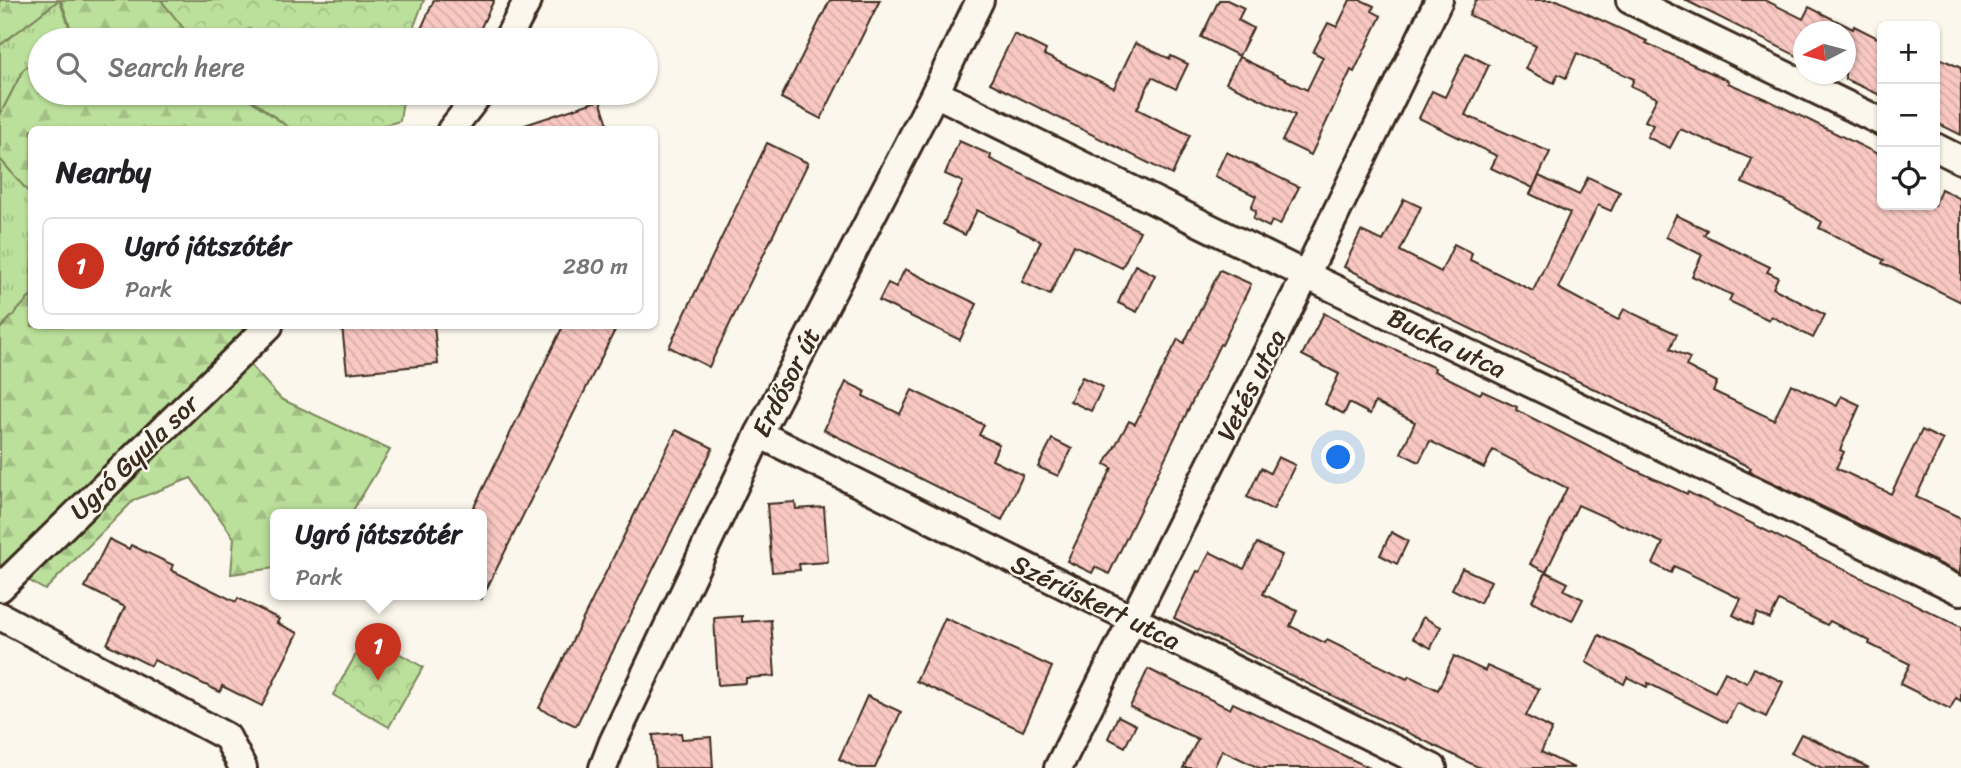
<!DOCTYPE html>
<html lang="en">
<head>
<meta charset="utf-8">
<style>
	body { margin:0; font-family:Sriracha,sans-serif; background:#f2f2f2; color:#202124 }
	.controls { position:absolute; right:21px; top:21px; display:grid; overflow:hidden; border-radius:10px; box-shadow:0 2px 5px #0004 }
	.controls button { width:63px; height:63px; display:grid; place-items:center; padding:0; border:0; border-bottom:2px solid #e0e0e0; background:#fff; color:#202124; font:35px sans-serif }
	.compass { position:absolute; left:1793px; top:21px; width:63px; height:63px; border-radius:50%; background:#fff; box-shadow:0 2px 5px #0004; rotate:264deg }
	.you { position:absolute; left:1339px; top:458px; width:24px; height:24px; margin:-18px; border:5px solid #fff; border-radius:50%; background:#1a73e8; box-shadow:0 0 0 10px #1a73e833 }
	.badge { display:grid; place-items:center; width:46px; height:46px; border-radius:50%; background:#c8321e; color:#fff; font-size:23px; font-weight:700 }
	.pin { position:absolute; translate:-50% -58px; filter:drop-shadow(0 2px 4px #0008) }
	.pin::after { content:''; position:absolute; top:37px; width:24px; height:21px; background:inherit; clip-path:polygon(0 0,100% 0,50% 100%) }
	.popup { position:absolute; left:270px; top:509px; width:217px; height:91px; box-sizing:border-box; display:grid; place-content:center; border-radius:10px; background:#fff; filter:drop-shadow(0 2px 5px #0005); font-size:23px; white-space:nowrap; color:#757577 }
	.popup b { font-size:26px; color:#202124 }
	.popup::after { content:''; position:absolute; left:50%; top:100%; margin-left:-14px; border:14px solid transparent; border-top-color:#fff }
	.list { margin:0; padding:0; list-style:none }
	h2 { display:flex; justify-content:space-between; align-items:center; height:91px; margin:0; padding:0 28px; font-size:30px }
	h2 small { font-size:23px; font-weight:400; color:#757577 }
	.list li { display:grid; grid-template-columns:46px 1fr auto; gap:21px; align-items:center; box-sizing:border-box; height:98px; margin:0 14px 14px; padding:0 14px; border:2px solid #e0e0e0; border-radius:10px }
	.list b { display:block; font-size:26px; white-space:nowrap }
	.list p { margin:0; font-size:23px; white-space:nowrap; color:#757577 }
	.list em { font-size:23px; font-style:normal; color:#757577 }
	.icon { flex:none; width:38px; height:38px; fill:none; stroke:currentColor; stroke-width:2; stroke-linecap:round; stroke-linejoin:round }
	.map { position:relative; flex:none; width:1961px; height:768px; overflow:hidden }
	.search { position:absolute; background:#fff; box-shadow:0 2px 5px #0004; left:28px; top:28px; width:630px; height:77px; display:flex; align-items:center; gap:18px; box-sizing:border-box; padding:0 24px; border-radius:38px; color:#757577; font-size:26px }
	.panel { position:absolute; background:#fff; box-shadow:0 2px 5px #0004; left:28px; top:126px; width:630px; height:203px; border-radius:10px }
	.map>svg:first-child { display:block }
	.grass { fill:url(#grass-tufts); stroke:#7b855c; stroke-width:2 }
	.forest { fill:url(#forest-firs); stroke:#7b855c; stroke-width:2 }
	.park { fill:url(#park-crowns); stroke:#7b855c; stroke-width:2 }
	.building { fill:url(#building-back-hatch); stroke:#3b2a1e; stroke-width:2 }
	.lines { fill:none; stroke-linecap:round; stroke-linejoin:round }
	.street-casing { stroke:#3b2a1e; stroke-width:32 }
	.street { stroke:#fbf7ec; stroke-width:26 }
	.labels { text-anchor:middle; stroke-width:5; stroke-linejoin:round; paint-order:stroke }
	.street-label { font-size:26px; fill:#3b2a1e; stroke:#fbf7ec }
</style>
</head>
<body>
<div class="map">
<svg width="1961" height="768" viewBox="0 0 1961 768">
	<defs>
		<pattern id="grass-tufts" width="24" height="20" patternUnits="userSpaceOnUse" patternTransform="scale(1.75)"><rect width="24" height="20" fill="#bbe09b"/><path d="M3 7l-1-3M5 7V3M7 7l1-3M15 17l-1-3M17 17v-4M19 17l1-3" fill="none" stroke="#a2c085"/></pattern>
		<pattern id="forest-firs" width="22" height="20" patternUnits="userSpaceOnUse" patternTransform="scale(1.75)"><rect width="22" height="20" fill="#bbe09b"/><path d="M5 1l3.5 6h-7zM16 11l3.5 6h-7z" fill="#a2c085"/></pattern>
		<pattern id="park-crowns" width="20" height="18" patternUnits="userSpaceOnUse" patternTransform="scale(1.75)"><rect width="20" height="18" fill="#bbe09b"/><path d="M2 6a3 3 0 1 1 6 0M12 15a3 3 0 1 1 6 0" fill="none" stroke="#a2c085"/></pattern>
		<pattern id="building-back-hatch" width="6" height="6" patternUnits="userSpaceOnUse" patternTransform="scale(1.75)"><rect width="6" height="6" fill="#f9c8c3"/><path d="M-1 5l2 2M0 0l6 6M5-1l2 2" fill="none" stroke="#d6aca7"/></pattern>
	</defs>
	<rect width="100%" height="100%" fill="#fbf7ec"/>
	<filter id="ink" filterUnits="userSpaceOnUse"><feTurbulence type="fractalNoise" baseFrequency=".0143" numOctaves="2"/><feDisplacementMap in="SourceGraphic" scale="14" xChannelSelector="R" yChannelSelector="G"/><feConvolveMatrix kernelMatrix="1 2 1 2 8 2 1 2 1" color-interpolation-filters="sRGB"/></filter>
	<g filter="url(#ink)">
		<g class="grass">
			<path d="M59 0 72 33 63 40H40V57L23 70 0 115V45Z"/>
			<path d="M0 159 32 195 31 296 0 329Z"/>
		</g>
		<g class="forest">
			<path d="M0 0H59L0 45Z"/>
			<path d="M61 0H161L193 40H63L72 33Z"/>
			<path d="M40 57V93H245V96L291 129 32 130 31 195 0 159V115L23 70Z"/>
			<path d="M31 296 32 326H262L242 356 281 399 390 450 350 515H275V568L231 574 234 538 191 478 134 500 45 590 16 573 0 589V329Z"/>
		</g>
		<g class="park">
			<path d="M161 0H424L413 29 411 40H250V29L214 40H193Z"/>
			<path d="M245 93H404L400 121 370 129H291L245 95Z"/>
			<path d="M367 635 423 667 389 727 333 695Z"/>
		</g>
		<g class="building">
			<path d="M434 0H494L475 40H445L421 29Z"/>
			<path d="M830 0H880L821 119 781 98Z"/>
			<path d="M1219 0H1227L1244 8 1238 20 1253 28 1239 56 1201 37Z"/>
			<path d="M1350 0H1361L1374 6 1372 11 1381 16 1354 72 1351 70 1311 155 1282 141 1295 115 1226 83 1239 57 1307 90 1323 57 1313 52 1328 23 1337 27Z"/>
			<path d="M1476 0H1557L1647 41 1646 43 1729 81 1728 83 1768 100 1882 156V205H1935L1941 189 1961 199V302L1882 263 1884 260 1819 228 1822 222 1783 200 1742 183 1752 159 1680 129 1670 148 1647 137 1653 125 1645 121 1657 98 1631 86 1634 79 1577 53 1566 78 1558 74 1554 83 1525 69 1536 46 1469 15Z"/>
			<path d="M1685 0H1765L1803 19 1809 7 1853 29 1854 26 1882 40V96L1845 79V32H1803V59Z"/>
			<path d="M1014 34 1046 50 1044 55 1114 88 1135 43 1170 59 1171 56 1188 64 1176 89 1152 77 1137 109 1190 135 1172 175 990 83Z"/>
			<path d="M1466 53 1489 65 1465 115 1550 152 1533 188 1491 168 1497 156 1419 118 1432 91 1445 97Z"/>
			<path d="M1935 56 1961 68V135L1935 122Z"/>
			<path d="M600 100 610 130H522V126Z"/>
			<path d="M959 141 991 155 990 159 1140 231 1122 268 1074 245 1050 295 1022 282 1041 241 977 210 965 235 943 224 963 182 945 174Z"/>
			<path d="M767 143 808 163 709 367 669 347Z"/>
			<path d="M1226 152 1299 187 1280 225 1272 221 1269 227 1253 219 1256 211 1251 208 1256 196 1215 176Z"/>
			<path d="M1539 176 1579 195 1588 177 1620 192 1611 211 1598 205 1558 288 1618 320 1624 309 1677 334 1670 349 1690 358 1686 366 1717 382 1713 391 1774 420 1791 384 1837 406 1841 396 1860 405 1840 450 1844 452 1836 468 1891 494 1922 430 1943 440 1916 497 1961 518V574L1749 471 1751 468 1629 406 1344 267 1361 231 1383 241 1404 199 1421 207 1400 251 1441 272 1454 244 1472 253 1470 260 1533 291 1570 213 1530 194Z"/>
			<path d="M1676 215 1707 230 1704 235 1770 267 1767 272 1778 277 1773 288 1825 315 1813 338 1771 316 1769 320 1729 301 1732 295 1692 276 1702 255 1666 237Z"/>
			<path d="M1135 265 1155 275 1137 312 1118 303Z"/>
			<path d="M905 269 977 304 960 340 879 301 888 283 896 287Z"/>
			<path d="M1220 270 1251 284 1222 345 1220 344 1109 574 1095 567 1092 573 1067 561 1112 468 1105 464 1129 421 1135 424 1178 339 1184 343Z"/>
			<path d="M1324 313 1353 330 1435 368 1434 371 1480 394 1482 391 1517 407 1516 410 1631 468 1687 494 1688 492 1961 627V701L1956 698 1950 709 1900 684 1910 664 1869 644 1870 641 1830 621 1827 625 1779 601 1770 619 1757 613 1752 625 1733 615 1741 599 1674 566 1671 573 1653 564 1663 543 1578 505 1546 572 1530 564 1567 488 1493 450 1484 468 1430 441 1419 462 1401 453 1415 422 1375 402 1370 414 1349 403 1344 414 1325 404 1339 374 1302 355Z"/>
			<path d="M342 326H434L438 364 347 373Z"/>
			<path d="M563 326H617L481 600V515H470Z"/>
			<path d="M1082 377 1103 387 1091 411 1070 401Z"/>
			<path d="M846 382 865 391 863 396 900 414 912 390 984 425 979 435 999 444 992 460 1023 475 1002 520 824 430Z"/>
			<path d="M676 430 713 448 576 726 539 708Z"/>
			<path d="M1052 439 1072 449 1058 476 1038 467Z"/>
			<path d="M1278 457 1295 465 1273 510 1247 497 1261 468 1270 473Z"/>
			<path d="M795 502 796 509 824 507 828 562 799 564 800 570 772 572 767 504Z"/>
			<path d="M1391 532 1408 541 1397 564 1380 555Z"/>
			<path d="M109 539 129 549 131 545 173 565 171 570 236 602 238 598 279 619 277 623 298 633 262 706 222 686 220 692 154 660 151 666 107 644 125 607 85 587Z"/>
			<path d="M1257 543 1282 555 1263 594 1297 611 1290 626 1325 643 1327 640 1407 679 1409 676 1438 690 1454 656 1485 671 1487 666 1539 689 1526 716 1552 729 1541 752 1574 768H1480L1174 618 1197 571 1200 572 1210 552 1244 569Z"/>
			<path d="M1462 568 1491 581 1480 603 1452 589Z"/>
			<path d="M1546 572 1568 583 1564 590 1583 599 1572 621 1532 601Z"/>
			<path d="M742 616V622L771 620 775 676 746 678V683L718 685 714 618Z"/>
			<path d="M1423 617 1441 627 1431 648 1413 638Z"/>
			<path d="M945 618 1052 667 1023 731 916 681Z"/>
			<path d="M1599 635 1715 692 1725 672 1747 683 1754 668 1783 682 1766 717 1737 703 1727 723 1648 683 1647 687 1627 677 1624 684 1586 662Z"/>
			<path d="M1148 669 1230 709 1233 703 1370 768H1259L1222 750 1214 768H1183L1198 739 1130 707Z"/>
			<path d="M867 696 901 712 875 768H857L839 759Z"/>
			<path d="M1118 716 1136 725 1125 747 1108 738Z"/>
			<path d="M681 733 682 739 711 737 713 768H656L653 735Z"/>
			<path d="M1801 734 1821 743 1869 768H1822L1791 753Z"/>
		</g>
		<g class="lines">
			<g class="street-casing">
				<g id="street">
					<path d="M1630 0 1882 122"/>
					<path d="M507 40 528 0"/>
					<path d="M935 93 1306 275 1961 591"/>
					<path d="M451 130 480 93"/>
					<path d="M1935 147 1961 160"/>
					<path d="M759 434 1433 768"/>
					<path d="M0 588 269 326"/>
					<path d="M0 616 227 737 243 768"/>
					<path d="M603 768 613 742 759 434 935 93 980 0"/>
					<path d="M1058 768 1306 275 1439 0"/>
				</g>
			</g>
			<use href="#street" class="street"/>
		</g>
	</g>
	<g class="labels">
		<g class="street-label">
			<text transform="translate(1447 343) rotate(26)" y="9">Bucka utca</text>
			<text transform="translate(786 382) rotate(-63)" y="9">Erdősor út</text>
			<text transform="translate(1251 385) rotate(-63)" y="9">Vetés utca</text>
			<text transform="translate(134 457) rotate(-44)" y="9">Ugró Gyula sor</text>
			<text transform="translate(1096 602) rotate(26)" y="9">Szérűskert utca</text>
		</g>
	</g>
</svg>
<div class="controls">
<button>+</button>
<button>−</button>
<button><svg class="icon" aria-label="locate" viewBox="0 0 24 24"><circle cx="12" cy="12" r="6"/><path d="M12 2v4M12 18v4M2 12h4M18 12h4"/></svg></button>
</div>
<svg class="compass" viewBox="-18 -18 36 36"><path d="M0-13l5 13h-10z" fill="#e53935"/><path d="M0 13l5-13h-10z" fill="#757577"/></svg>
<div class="you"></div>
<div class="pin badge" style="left:378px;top:681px">1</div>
<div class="popup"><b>Ugró játszótér</b>Park</div>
<div class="search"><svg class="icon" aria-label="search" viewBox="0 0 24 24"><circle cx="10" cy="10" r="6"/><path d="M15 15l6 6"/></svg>Search here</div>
<section class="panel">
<h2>Nearby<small></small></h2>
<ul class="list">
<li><span class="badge">1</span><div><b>Ugró játszótér</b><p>Park</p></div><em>280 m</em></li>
</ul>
</section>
</div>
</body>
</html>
